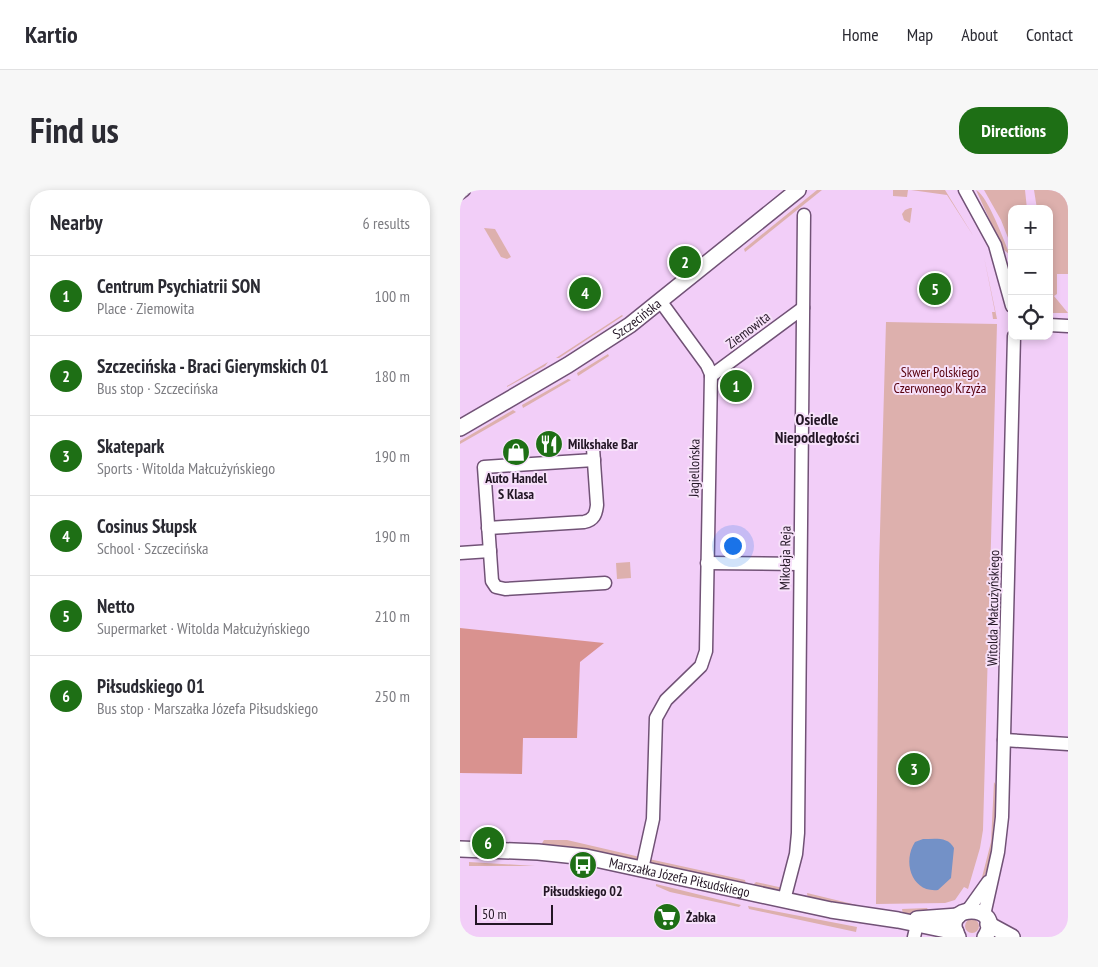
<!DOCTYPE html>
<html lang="en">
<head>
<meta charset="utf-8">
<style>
	body { margin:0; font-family:"PT Sans Narrow",sans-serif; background:#f7f7f7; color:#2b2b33 }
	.controls { position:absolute; right:15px; top:15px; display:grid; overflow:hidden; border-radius:10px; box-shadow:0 2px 8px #0003 }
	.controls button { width:45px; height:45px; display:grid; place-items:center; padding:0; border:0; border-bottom:1px solid #e1e1e2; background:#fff; color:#2b2b33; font:25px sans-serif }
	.scale { position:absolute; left:15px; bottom:12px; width:78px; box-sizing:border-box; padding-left:5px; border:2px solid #231625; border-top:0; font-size:14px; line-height:18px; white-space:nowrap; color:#231625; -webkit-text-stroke:4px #f7e1fa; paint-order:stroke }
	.you { position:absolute; left:272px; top:355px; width:18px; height:18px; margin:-12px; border:4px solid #fff; border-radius:50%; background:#1a73e8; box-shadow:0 0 0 8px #1a73e833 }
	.badge { display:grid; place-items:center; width:32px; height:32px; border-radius:50%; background:#1e6f15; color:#fff; font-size:16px; font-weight:700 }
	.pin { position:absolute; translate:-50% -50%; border:2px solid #fff; box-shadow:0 1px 5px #0006 }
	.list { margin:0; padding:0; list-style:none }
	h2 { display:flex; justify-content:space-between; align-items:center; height:65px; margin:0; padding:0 20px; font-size:21px }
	h2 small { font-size:16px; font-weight:400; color:#7c7c81 }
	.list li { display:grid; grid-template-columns:32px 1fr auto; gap:15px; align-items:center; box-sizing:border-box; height:80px; padding:0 20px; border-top:1px solid #e1e1e2 }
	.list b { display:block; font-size:19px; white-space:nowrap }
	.list p { margin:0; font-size:16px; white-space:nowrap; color:#7c7c81 }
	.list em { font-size:16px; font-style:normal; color:#7c7c81 }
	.icon { flex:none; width:28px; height:28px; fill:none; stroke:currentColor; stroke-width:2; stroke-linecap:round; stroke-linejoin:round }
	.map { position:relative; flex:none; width:608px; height:747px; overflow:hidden; border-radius:20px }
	header { display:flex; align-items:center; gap:30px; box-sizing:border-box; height:70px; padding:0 25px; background:#fff; border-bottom:1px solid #e1e1e2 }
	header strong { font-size:24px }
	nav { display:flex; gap:28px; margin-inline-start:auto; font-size:18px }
	.intro { display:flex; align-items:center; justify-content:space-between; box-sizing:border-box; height:120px; padding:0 30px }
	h1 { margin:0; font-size:35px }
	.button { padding:12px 22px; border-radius:20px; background:#1e6f15; color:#fff; font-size:18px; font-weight:700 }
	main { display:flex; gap:30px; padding:0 30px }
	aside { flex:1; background:#fff; border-radius:20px; box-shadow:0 2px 8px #0003 }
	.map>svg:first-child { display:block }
	.green { fill:#ddb0ad }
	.forest { fill:#d9928f }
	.water { fill:#7391c7 }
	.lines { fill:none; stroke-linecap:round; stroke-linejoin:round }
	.minor-casing { stroke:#715276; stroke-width:15 }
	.tertiary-casing { stroke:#715276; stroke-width:18 }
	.minor { stroke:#fff; stroke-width:12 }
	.tertiary { stroke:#fff; stroke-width:15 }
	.labels { text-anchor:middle; stroke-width:4; stroke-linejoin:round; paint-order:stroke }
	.street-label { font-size:14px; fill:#231625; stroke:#f7e1fa }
	.park-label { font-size:14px; fill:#57000d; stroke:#f7e1fa }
	.poi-label { font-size:14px; font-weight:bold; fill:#231625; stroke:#f7e1fa; text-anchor:start }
	.quarter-label { font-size:16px; font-weight:bold; fill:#231625; stroke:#f7e1fa }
</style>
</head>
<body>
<header>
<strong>Kartio</strong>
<nav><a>Home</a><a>Map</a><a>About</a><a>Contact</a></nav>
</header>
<div class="intro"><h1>Find us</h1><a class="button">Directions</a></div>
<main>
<aside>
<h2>Nearby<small>6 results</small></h2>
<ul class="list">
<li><span class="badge">1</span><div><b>Centrum Psychiatrii SON</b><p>Place · Ziemowita</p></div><em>100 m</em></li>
<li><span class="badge">2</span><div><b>Szczecińska - Braci Gierymskich 01</b><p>Bus stop · Szczecińska</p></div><em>180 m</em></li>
<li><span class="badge">3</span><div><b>Skatepark</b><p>Sports · Witolda Małcużyńskiego</p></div><em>190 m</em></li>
<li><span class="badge">4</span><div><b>Cosinus Słupsk</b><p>School · Szczecińska</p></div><em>190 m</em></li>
<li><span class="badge">5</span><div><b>Netto</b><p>Supermarket · Witolda Małcużyńskiego</p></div><em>210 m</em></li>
<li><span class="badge">6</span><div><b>Piłsudskiego 01</b><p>Bus stop · Marszałka Józefa Piłsudskiego</p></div><em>250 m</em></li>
</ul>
</aside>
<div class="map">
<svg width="608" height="747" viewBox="0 0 608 747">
	<rect width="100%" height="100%" fill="#f2cef8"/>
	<g class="green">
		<path d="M357 0H362L285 62 284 59Z"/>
		<path d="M433 0H448L447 7 433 6Z"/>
		<path d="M451 0H485L514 47 487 5Z"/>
		<path d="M516 0C528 6 544 51 550 65L543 59Z"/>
		<path d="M524 0H565L567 19H552V58L541 30Z"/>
		<path d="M574 0H608V84H597V104L594 106 608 123H589V19H577Z"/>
		<path d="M450 18H452L450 33 444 30 442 24 445 20Z"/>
		<path d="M24 38 35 39 51 67 47 69 41 67Z"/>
		<path d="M524 67 537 129H533L532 122H535Z"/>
		<path d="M162 125 163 126 99 168H96Z"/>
		<path d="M426 132 537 134 523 640 520 658 508 699 504 697 495 710 485 713 416 714 419 376Z"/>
		<path d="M148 164 149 166 118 186 117 183Z"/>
		<path d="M88 172 85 176 47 197V196Z"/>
		<path d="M108 189 111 190 63 218 62 215Z"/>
		<path d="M53 220 56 222 0 254V251Z"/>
		<path d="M170 372 171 388 157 389 156 373Z"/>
		<path d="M534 592 537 597C536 630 537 665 520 695L531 652Z"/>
		<path d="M84 650H107L180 667 176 671 114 659 81 655Z"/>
		<path d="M189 669 285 690 286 694 257 689 191 674Z"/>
		<path d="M9 672 75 676H9Z"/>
		<path d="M296 692 323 698 315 701 293 695Z"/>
		<path d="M196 694 281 715 279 717 210 702 196 696Z"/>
		<path d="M347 703 405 717 403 719 348 709Z"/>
		<path d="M288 716 397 737 396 742 289 719Z"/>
		<path d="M467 718 471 725 443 724 442 719Z"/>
		<circle cx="512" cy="736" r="7"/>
	</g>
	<path class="forest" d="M0 438 144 453 120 472 117 548H63L62 584 0 583Z"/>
	<path class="water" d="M463 649C474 649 488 646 494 658L491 688 478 700C452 703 442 672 455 652Z"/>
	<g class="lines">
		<g class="minor-casing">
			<g id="minor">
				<path d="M505 0 535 55 552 116"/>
				<path d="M0 3 4 0"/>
				<path d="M589 135 608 136"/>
				<path d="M251 186 343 118"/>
				<path d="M134 270 24 277 32 391 36 397 45 399 145 393"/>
				<path d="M28 338 124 332C134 330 136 324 137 315L133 258"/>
				<path d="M0 363 30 361"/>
				<path d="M247 373 340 374"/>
				<path d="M544 550 608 554"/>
				<path d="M182 679 193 629 196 528 206 510 241 476 246 461 251 184 247 175 201 112"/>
				<path d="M324 710 336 664 338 643 344 25"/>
				<path d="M508 720 528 692"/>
				<path d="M524 725 538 662 542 627 554 146"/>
				<path d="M454 747 457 734"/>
			</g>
		</g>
		<g class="tertiary-casing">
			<g id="tertiary">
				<path id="s1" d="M0 238 108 175 170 135 338 0"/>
				<path id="s2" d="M0 659 78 662 126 667 371 720 438 730 496 742"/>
				<path d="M457 729 498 726"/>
				<path d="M528 734 552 747"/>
				<path d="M498 747C477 712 547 713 525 747"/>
			</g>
		</g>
		<use href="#minor" class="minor"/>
		<use href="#tertiary" class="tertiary"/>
	</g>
	<defs>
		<g id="restaurant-disc" transform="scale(1.4375)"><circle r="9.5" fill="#1e6f15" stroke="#f7e1fa"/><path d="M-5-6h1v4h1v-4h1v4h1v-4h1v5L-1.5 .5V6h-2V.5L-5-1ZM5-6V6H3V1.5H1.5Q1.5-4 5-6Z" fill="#fff"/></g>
		<g id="shop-disc" transform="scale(1.4375)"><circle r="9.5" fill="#1e6f15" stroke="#f7e1fa"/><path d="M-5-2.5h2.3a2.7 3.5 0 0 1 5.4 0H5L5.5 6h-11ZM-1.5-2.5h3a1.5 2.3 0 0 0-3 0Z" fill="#fff"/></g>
		<g id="bus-disc" transform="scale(1.4375)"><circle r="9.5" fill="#1e6f15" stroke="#f7e1fa"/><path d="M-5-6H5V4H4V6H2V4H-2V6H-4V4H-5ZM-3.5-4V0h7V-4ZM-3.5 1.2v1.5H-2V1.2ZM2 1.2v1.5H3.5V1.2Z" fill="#fff"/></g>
		<g id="supermarket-disc" transform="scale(1.4375)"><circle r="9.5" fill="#1e6f15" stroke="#f7e1fa"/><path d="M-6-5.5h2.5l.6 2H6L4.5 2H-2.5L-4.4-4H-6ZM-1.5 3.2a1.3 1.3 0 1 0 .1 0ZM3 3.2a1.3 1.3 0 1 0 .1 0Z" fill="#fff"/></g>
	</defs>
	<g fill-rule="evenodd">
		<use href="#restaurant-disc" x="89" y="254"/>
		<use href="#shop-disc" x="56" y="262"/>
		<use href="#bus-disc" x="123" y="675"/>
		<use href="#supermarket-disc" x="207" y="727"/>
	</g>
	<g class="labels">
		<g class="street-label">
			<text dy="5" stroke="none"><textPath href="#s1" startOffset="208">Szczecińska</textPath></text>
			<text transform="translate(288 140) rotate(-37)" y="5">Ziemowita</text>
			<text transform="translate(234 278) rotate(-89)" y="5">Jagiellońska</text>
			<text transform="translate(325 368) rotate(-89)" y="5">Mikołaja Reja</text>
			<text transform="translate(533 418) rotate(-89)" y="5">Witolda Małcużyńskiego</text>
			<text dy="5" stroke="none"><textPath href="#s2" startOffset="222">Marszałka Józefa Piłsudskiego</textPath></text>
		</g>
		<g class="park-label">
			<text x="480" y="187">Skwer Polskiego<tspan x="480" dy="16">Czerwonego Krzyża</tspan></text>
		</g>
		<g class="poi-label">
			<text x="108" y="259">Milkshake Bar</text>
			<text x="56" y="293" text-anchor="middle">Auto Handel<tspan x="56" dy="16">S Klasa</tspan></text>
			<text x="123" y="706" text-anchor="middle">Piłsudskiego 02</text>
			<text x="226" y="732">Żabka</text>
		</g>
		<g class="quarter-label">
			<text x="357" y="235">Osiedle<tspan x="357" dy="18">Niepodległości</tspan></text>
		</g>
	</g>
</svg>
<div class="controls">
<button>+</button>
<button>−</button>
<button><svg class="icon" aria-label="locate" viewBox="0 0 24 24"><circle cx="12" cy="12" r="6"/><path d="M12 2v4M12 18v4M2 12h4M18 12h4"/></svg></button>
</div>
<div class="scale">50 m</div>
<div class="you"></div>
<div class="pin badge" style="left:276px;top:196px">1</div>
<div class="pin badge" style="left:225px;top:72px">2</div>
<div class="pin badge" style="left:454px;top:579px">3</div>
<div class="pin badge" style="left:125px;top:103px">4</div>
<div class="pin badge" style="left:475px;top:99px">5</div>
<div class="pin badge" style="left:28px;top:653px">6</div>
</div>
</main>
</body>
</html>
